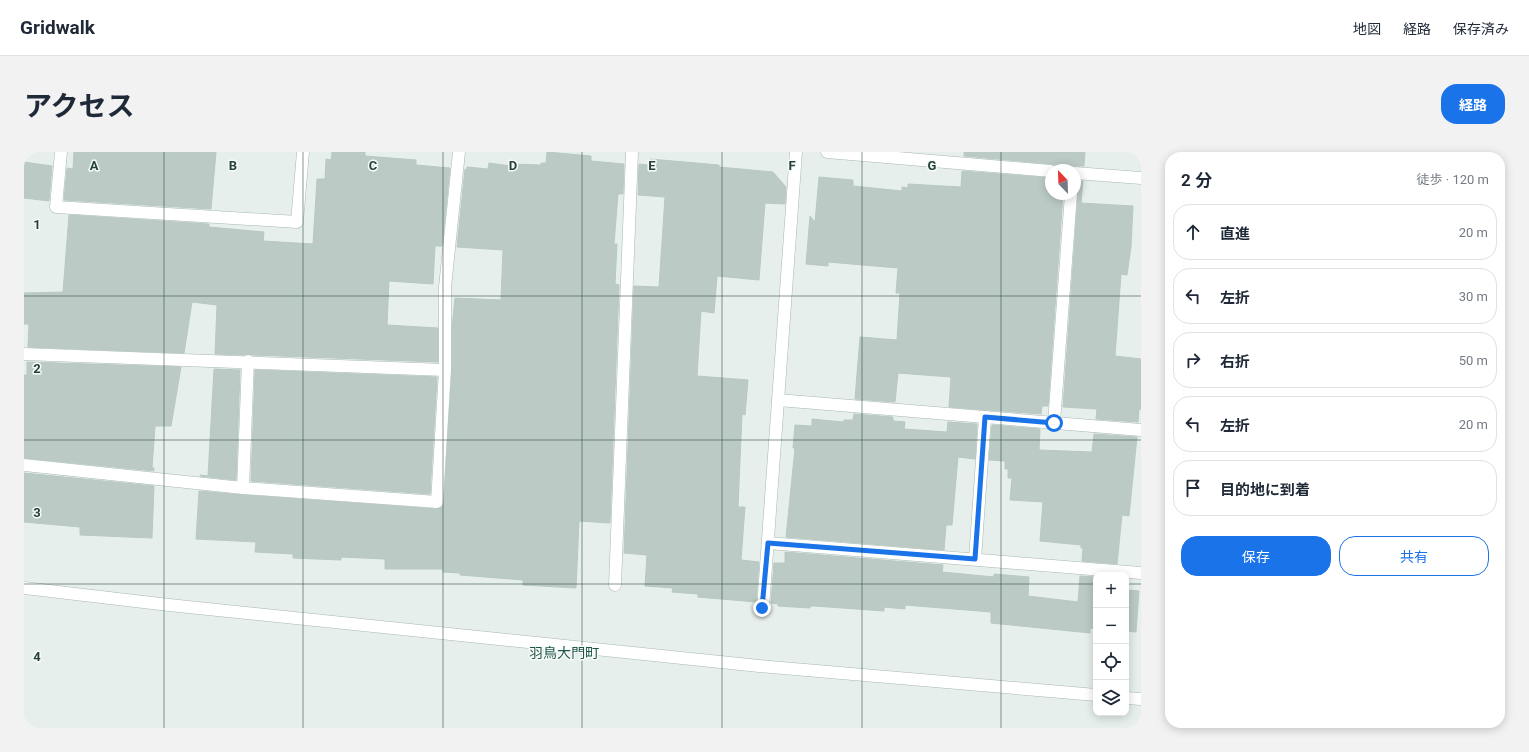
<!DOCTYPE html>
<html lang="ja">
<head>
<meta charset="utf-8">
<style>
	body { margin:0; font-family:Roboto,"Noto Sans JP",sans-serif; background:#f2f2f3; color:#1f2937 }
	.controls { position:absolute; right:12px; bottom:12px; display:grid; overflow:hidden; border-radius:8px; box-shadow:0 2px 10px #0003 }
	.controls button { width:36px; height:36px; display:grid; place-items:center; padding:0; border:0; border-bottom:1px solid #e0e1e3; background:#fff; color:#1f2937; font:20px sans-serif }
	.compass { position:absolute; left:1021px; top:12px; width:36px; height:36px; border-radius:50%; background:#fff; box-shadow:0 2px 10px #0003; rotate:337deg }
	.stop { position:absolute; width:12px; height:12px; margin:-9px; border:3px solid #1a73e8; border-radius:50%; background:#fff }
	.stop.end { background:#1a73e8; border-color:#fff; box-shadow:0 1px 4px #0008 }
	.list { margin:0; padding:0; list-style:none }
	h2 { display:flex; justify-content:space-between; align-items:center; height:52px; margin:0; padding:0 16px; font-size:17px }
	h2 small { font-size:13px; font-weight:400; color:#747a83 }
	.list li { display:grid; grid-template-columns:26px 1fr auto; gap:12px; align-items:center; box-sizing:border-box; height:56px; margin:0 8px 8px; padding:0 8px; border:1px solid #e0e1e3; border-radius:16px }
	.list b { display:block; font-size:15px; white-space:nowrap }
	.list em { font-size:13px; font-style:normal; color:#747a83 }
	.actions { display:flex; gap:8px; padding:12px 16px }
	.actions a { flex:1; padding:9px 0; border:1px solid #1a73e8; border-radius:16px; text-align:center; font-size:14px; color:#1a73e8 }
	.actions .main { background:#1a73e8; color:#fff }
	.icon { flex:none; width:22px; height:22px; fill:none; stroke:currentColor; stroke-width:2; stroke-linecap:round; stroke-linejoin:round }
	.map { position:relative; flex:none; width:1117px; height:576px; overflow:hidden; border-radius:16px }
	header { display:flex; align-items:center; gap:24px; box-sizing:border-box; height:56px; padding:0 20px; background:#fff; border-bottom:1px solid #e0e1e3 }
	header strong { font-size:19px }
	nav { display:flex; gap:22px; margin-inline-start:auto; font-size:14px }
	.intro { display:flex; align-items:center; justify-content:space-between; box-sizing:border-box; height:96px; padding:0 24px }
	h1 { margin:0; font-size:28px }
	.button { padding:10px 18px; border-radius:16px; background:#1a73e8; color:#fff; font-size:14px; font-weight:700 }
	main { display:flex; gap:24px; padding:0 24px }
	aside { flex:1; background:#fff; border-radius:16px; box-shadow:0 2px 10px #0003 }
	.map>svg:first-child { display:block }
	.building { fill:#bbcac4; stroke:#b8c9c2 }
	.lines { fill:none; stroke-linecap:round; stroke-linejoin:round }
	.minor-casing { stroke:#a8b8b2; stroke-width:13 }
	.minor { stroke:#fff; stroke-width:12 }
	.route { stroke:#1a73e8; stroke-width:5 }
	.grid { fill:none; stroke:#24423a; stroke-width:1; stroke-opacity:0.55 }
	.labels { text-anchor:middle; stroke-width:3; stroke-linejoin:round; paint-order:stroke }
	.quarter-label { font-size:14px; fill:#1f5548; stroke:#f7fbf9 }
	.grid-label { font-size:13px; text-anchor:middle; font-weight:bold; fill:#24423a; stroke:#f7fbf9; stroke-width:3; stroke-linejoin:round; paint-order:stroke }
</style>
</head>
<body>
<header>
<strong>Gridwalk</strong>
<nav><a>地図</a><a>経路</a><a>保存済み</a></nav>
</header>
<div class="intro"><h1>アクセス</h1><a class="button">経路</a></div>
<main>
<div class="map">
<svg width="1117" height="576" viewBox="0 0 1117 576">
	<rect width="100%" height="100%" fill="#e6efeb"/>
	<g class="building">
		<path d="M50 0H192L187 57 40 48 43 16 49 17Z"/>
		<path d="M308 0H341V4L392 8V13L426 16 418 94H411L409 132 365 129 363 173 414 176V210L229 203 224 202 220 203 191 202 193 153 168 150 160 201 4 195 5 172H0V141L39 140 45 63 185 72V75L240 80 239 89 289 92 293 27H301L302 7 307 8Z"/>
		<path d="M523 0 567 4V9L600 12 599 42H594L590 92H593L591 132 595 133 586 371 555 369 552 436 499 433V428L436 423V421L419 420V417H361V407L317 405V408L269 406V402L231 400 232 390 172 387 175 339 218 343 412 357 419 354 420 350 428 218V176L431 146 477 148 479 98 433 95 441 17 443 18V15L464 17 465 11 487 14V12L517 13V11H522Z"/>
		<path d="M940 0H1061L1060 14H1048L1044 18H1034L1032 13 1028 12 940 4Z"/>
		<path d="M626 7 695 13V15L749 20 762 35 761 52 741 51 735 128 693 124 690 161 677 159 673 224 724 228 721 263 718 262 714 355H721L717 408 735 410 732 450 674 445V442L648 440 649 436 621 434 623 403 600 401 610 134 635 135 641 45 614 43 615 12 625 13Z"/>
		<path d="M0 10 28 14 25 49 0 46Z"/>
		<path d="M938 19 1027 26V42H1039L1024 254H1018L1017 262 925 255 927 225 874 221 871 250 831 247 836 185 873 188 876 141H872L874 116 804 110V114L782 112 786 64 791 70 795 25 829 28V34L878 39V35L884 36V32L937 35Z"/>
		<path d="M1051 29H1059L1057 51 1109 54 1107 95 1103 123 1097 122 1091 204 1117 207V257H1115L1114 270 1072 267 1073 257 1039 255 1054 43 1051 36Z"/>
		<path d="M3 210 157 215 147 274H131L128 316H130V319L0 306V223H3Z"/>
		<path d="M190 217 216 218 212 328 176 324V323L184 324Z"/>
		<path d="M231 218 413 225 406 342 227 329Z"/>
		<path d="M830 262 869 265V269L881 270 880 277 923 280 924 270 953 272 951 307 934 305 928 373H922L920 398 762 385 771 296H769L771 273 788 274V267L819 270 820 268H829Z"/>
		<path d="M968 273 1016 277 1015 298 1068 300 1070 282 1113 285 1105 364 1098 363 1093 412 1058 409 1059 396H1057V393L1016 389 1019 350 986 348 988 326H984V317H981V309L965 308Z"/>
		<path d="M0 321 130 334 128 386 56 383V375L0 370Z"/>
		<path d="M761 400 919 413 918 420 970 425V422L1005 425 1004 444 1054 450 1056 424 1072 425V477L1066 476V481L967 471V460L881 453V457L860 455V459L791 454H786V456L754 454V452L747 451 750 411H761Z"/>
		<path d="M1102 438 1115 439 1112 480 1102 479Z"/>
	</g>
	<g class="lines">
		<g class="minor-casing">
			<g id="minor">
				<path d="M37 0 32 55 273 70 279 0"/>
				<path d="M803 0 1027 19"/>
				<path d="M1051 21 1117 26"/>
				<path d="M0 202 421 218"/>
				<path d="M754 248 1117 278"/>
				<path d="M1030 271 1047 42"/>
				<path d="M0 313 219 336 413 350 421 218V135L435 0"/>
				<path d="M219 336 224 209"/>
				<path d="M744 391 1117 421"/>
				<path d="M951 407 961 265"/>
				<path d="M591 433 608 0"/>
				<path d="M0 436 145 453 735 514 1072 543"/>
				<path d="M739 456 772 0"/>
				<path d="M1102 546 1117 547"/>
			</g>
		</g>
		<use href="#minor" class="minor"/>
	</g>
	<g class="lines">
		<path class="route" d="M738 456 744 391 951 407 961 265 1030 271"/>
	</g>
	<path class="grid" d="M140 0V576M279 0V576M419 0V576M558 0V576M698 0V576M838 0V576M977 0V576M0 144H1117M0 288H1117M0 432H1072M1102 432H1117"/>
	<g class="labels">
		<g class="quarter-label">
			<text x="540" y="506">羽鳥大門町</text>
		</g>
	</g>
	<g class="grid-label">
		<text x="70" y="18">A</text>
		<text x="209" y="18">B</text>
		<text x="349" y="18">C</text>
		<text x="489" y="18">D</text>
		<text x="628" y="18">E</text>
		<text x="768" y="18">F</text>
		<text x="908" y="18">G</text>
		<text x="13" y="77">1</text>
		<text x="13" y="221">2</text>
		<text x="13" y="365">3</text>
		<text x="13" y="509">4</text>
	</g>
</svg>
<div class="controls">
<button>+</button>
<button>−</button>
<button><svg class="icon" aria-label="locate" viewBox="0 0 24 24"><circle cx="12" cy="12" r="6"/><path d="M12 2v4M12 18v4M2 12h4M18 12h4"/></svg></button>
<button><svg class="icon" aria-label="layers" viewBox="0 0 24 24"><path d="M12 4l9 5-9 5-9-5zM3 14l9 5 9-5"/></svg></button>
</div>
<svg class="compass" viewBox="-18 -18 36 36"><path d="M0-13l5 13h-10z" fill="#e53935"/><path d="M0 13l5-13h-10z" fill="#747a83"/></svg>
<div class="stop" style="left:1030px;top:271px"></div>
<div class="stop end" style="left:738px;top:456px"></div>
</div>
<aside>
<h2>2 分<small>徒歩 · 120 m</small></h2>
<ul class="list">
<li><svg class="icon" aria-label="ahead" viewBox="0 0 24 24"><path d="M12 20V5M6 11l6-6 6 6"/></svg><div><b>直進</b></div><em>20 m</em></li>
<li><svg class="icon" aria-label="left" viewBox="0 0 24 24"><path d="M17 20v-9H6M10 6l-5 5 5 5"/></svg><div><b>左折</b></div><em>30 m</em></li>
<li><svg class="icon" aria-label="right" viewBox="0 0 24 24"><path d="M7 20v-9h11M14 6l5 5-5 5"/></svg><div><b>右折</b></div><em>50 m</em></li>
<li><svg class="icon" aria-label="left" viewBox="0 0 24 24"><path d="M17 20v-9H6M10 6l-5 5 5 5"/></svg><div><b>左折</b></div><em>20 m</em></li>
<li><svg class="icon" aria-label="arrive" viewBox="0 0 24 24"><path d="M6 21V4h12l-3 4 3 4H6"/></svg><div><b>目的地に到着</b></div></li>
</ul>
<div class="actions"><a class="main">保存</a><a>共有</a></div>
</aside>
</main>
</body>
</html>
